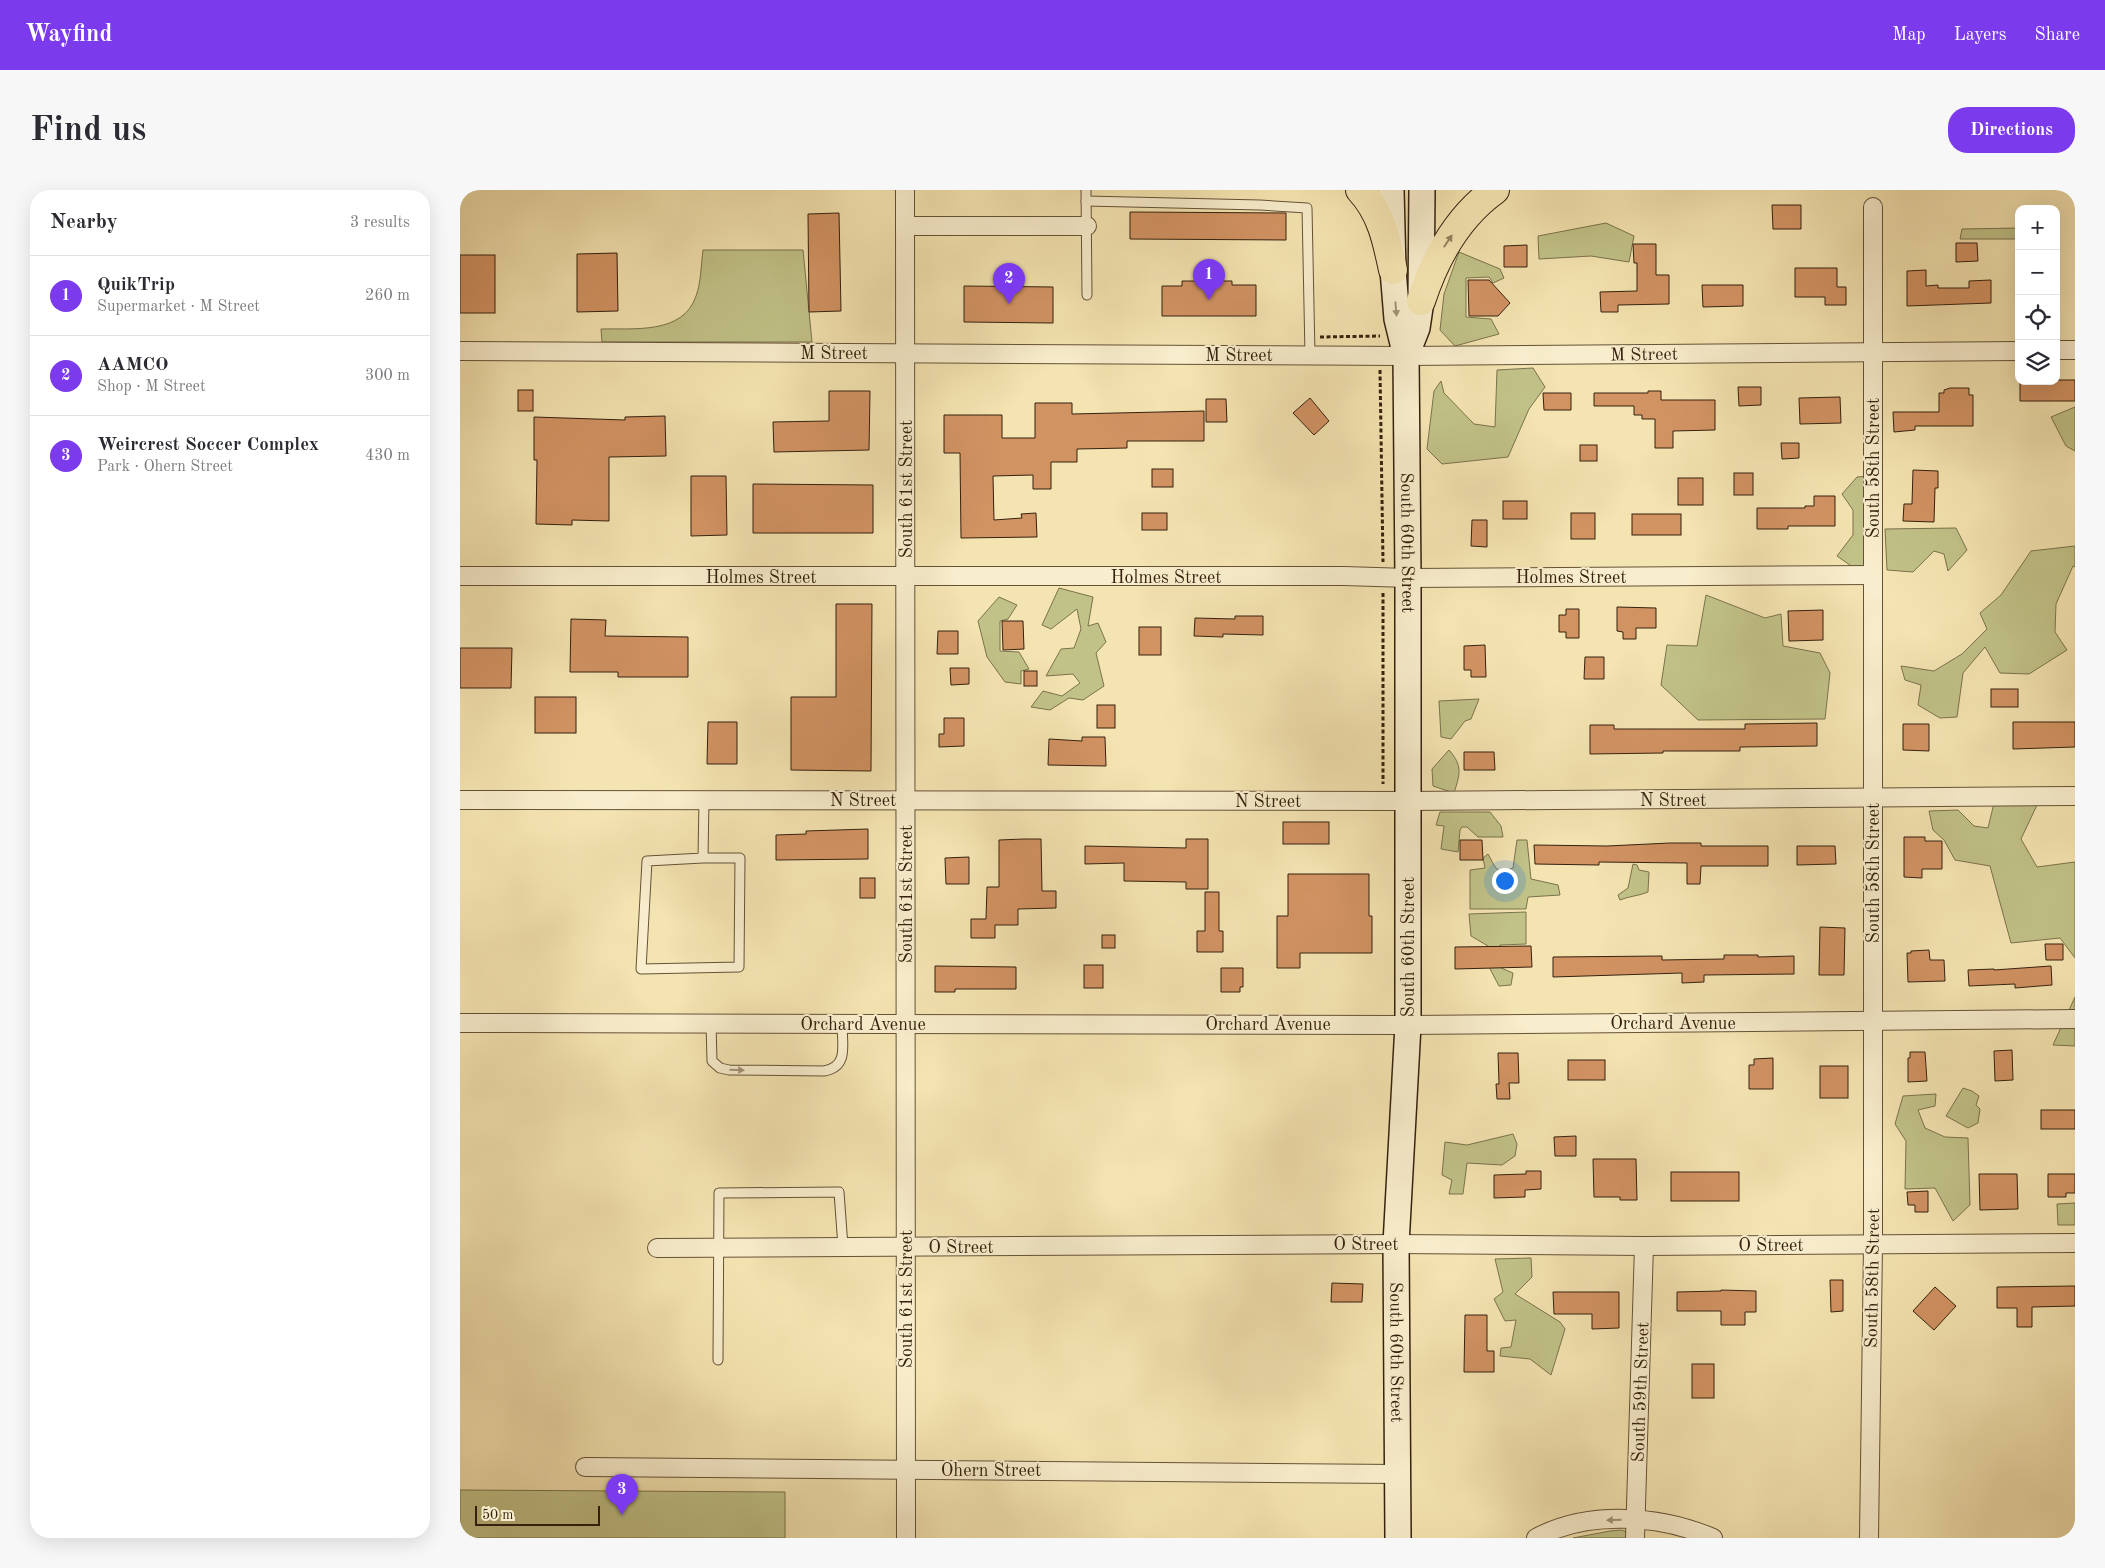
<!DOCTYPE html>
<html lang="en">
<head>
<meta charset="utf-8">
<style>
	body { margin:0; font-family:"Old Standard TT",serif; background:#f7f7f7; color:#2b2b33 }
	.controls { position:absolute; right:15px; top:15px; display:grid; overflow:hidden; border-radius:10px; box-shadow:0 5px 20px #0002 }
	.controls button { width:45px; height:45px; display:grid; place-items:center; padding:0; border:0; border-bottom:1px solid #e1e1e2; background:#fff; color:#2b2b33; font:25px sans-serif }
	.scale { position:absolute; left:15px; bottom:12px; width:125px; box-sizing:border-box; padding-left:5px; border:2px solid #35210e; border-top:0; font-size:14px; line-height:18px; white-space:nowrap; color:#35210e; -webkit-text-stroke:4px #f8edcc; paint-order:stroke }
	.you { position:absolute; left:1044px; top:690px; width:18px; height:18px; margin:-12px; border:4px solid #fff; border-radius:50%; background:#1a73e8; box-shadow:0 0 0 8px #1a73e833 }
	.badge { display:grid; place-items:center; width:32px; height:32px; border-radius:50%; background:#7c3aed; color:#fff; font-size:16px; font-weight:700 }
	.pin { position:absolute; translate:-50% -41px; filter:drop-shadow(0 1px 2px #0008) }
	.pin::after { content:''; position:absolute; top:26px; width:18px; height:15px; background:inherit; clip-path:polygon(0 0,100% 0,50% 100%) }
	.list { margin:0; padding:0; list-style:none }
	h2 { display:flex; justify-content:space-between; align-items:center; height:65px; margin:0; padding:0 20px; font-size:21px }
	h2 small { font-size:16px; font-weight:400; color:#7c7c81 }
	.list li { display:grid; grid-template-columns:32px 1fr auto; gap:15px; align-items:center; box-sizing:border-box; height:80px; padding:0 20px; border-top:1px solid #e1e1e2 }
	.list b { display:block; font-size:19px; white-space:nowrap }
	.list p { margin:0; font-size:16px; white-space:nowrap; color:#7c7c81 }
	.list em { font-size:16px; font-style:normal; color:#7c7c81 }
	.icon { flex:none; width:28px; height:28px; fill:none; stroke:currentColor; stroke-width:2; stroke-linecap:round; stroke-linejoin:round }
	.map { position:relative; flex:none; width:1615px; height:1348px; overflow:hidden; border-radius:20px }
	header { display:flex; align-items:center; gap:30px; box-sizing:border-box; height:70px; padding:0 25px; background:#7c3aed; color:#fff }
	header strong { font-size:24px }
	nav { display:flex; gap:28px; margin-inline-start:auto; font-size:18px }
	.intro { display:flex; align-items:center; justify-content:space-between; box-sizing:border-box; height:120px; padding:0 30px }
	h1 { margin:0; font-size:35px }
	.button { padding:12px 22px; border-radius:20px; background:#7c3aed; color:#fff; font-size:18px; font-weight:700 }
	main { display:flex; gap:30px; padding:0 30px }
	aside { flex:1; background:#fff; border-radius:20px; box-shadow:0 5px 20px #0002 }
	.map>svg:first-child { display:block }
	.green { fill:#c1c288; stroke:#7b724b }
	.building { fill:#d29363; stroke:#35210e }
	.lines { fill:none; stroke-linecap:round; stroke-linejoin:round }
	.lane-casing { stroke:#655237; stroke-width:11 }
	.street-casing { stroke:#655237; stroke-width:20 }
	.secondary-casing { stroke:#35210e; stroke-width:28 }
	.primary-casing { stroke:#35210e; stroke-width:30 }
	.path { stroke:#35210e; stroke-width:3; stroke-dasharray:4 2.5; stroke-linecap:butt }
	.lane { stroke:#f8edcc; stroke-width:9 }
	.street { stroke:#f8edcc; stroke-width:18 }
	.secondary { stroke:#f8edcc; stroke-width:25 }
	.primary { stroke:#f4e4b1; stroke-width:28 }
	.oneway { fill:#948260 }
	.oneway2 { fill:#a09176 }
	.labels { text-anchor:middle; stroke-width:4; stroke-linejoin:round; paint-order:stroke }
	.street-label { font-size:18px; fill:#35210e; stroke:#f8edcc }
</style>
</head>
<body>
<header>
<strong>Wayfind</strong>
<nav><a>Map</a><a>Layers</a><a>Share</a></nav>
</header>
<div class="intro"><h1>Find us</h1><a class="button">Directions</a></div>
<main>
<aside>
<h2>Nearby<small>3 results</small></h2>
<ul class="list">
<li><span class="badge">1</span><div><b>QuikTrip</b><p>Supermarket · M Street</p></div><em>260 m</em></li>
<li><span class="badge">2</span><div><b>AAMCO</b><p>Shop · M Street</p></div><em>300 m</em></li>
<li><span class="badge">3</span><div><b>Weircrest Soccer Complex</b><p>Park · Ohern Street</p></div><em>430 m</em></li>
</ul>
</aside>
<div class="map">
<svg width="1615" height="1348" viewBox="0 0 1615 1348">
	<rect width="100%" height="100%" fill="#f4e4b1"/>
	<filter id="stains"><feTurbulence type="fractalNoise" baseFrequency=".004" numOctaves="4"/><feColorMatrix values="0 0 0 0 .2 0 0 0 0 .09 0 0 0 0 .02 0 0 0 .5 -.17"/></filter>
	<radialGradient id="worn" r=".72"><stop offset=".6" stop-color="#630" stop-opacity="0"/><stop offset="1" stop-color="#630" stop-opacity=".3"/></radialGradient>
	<g class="green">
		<path d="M1146 33 1174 46 1169 72 1131 66 1079 69 1078 46Z"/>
		<path d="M1559 38V49H1500L1502 39Z"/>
		<path d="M243 60H343L352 152H142L141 139C173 138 223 145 236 106 241 93 241 75 243 60Z"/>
		<path d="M999 62 1040 79 1044 88 1033 93 1029 87 1006 88V127L1031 129 1039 144 995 156 980 140 984 104Z"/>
		<path d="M1073 178 1085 197 1069 219 1048 267 982 274 967 259 974 201 981 191 984 203 1014 234 1035 237 1037 180Z"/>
		<path d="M1615 217V261L1606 256 1591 227Z"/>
		<path d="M1411 286V372L1397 380 1377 366 1393 345V320L1382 304 1397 287Z"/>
		<path d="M1496 338 1507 360 1488 381 1484 364 1474 361 1453 382 1427 380 1425 339Z"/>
		<path d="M1615 356V377L1613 376 1596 414 1595 442 1607 460 1569 484 1540 483 1525 457 1503 483 1497 527 1480 528 1458 515 1461 495 1445 490 1441 476 1474 481 1502 464 1527 439 1520 423 1541 405 1571 361Z"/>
		<path d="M599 398 633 407 628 436 638 433 646 452 636 463 644 496 623 510 609 508 590 520 571 517 583 501 602 506 620 493 613 484 586 486 601 459 614 458 621 439 617 419 591 439 582 435Z"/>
		<path d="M1246 405 1305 428 1321 424 1323 456 1360 463 1370 483 1365 529 1238 530 1201 495 1207 455 1237 456Z"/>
		<path d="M539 407 557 415 548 429 540 431V461L559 462 569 479 561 481V494L545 492 527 467 518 431Z"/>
		<path d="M1019 509 1011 529 1005 531 991 549 981 547 979 511Z"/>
		<path d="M989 560C1003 576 1000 584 994 603L973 596 972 579Z"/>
		<path d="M1534 613H1578L1561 649 1577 677 1615 672V768L1600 748 1551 753 1530 676 1495 670 1484 650 1473 640 1469 621 1498 620 1514 636 1528 638Z"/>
		<path d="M980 622H1030L1041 636 1043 647H1018L1007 637H1002L1000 640 998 662 981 659 984 636 976 635Z"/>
		<path d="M1057 650H1067L1071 689 1098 695 1100 705 1068 707 1066 719H1010V680L1025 678 1023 668 1028 664 1035 677 1041 682 1053 678Z"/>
		<path d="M1173 674 1177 675 1179 680 1189 682 1188 702C1179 706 1169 706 1160 710L1158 705 1168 698Z"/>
		<path d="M1066 722V754L1040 755 1041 778 1053 783 1051 795 1039 796 1029 777 1028 756 1011 746 1009 724Z"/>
		<path d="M1615 807V856L1593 855Z"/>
		<path d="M1503 898 1512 901 1519 906 1516 915 1520 919 1518 933 1508 938 1486 926Z"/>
		<path d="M1476 904 1475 916 1458 920 1465 938 1485 947 1508 948 1510 1015 1493 1031 1475 998 1445 999 1446 951 1435 934 1443 906Z"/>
		<path d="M1053 944 1057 954 1055 966 1042 975 1007 973 1003 1004H989L992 990 982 985 985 952 1007 955Z"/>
		<path d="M1615 1013V1035H1598L1597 1014Z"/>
		<path d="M1071 1068 1072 1087 1055 1104 1100 1132 1105 1139 1091 1185 1070 1169 1040 1166 1041 1158 1051 1157 1056 1130 1045 1131 1034 1109 1043 1102 1035 1069Z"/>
		<path d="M0 1300 325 1302V1348H0Z"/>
		<path d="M1161 1340 1168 1342 1173 1348H1113L1150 1341Z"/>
	</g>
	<g class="building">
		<path d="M1312 15H1341V39H1313Z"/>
		<path d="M670 22 826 23V50L670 49Z"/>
		<path d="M379 23 381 121 349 122 348 24Z"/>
		<path d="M1496 53H1517L1518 71 1496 72Z"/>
		<path d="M1173 54H1196V85H1209V114L1158 115V122H1141L1140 102 1177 101V73H1174Z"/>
		<path d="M1067 55V77H1044V56Z"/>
		<path d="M157 63 158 121 117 122V64Z"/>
		<rect x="0" y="65" width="35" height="58"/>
		<path d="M1335 78H1377V97H1386V115H1365V107H1335Z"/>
		<path d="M1466 80V96L1478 95V98H1509V91L1531 90V113L1447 116V81Z"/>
		<path d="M1008 90H1029L1050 113 1038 126H1009Z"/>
		<path d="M722 91H772V95H796V126H702V96H722Z"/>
		<path d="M1242 95H1283V116L1243 117Z"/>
		<path d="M504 96 593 97V133L504 132Z"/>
		<path d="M1596 190H1615V211H1560V191Z"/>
		<path d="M1278 197H1301V215L1279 216Z"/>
		<path d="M1490 198H1509V205H1513V236H1455V240L1434 242 1433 222H1479V203H1484V200Z"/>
		<rect x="58" y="200" width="15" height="21"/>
		<path d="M369 201H410L409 260 314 262 313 232 369 231Z"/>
		<path d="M1188 201H1201V210H1255V240L1213 241V258H1195V229H1182V225H1174V216H1134V203H1188Z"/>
		<path d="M1083 203H1111V220H1084Z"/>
		<path d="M1380 207 1381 233 1340 234 1339 208Z"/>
		<path d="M850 208 869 231 854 245 833 223Z"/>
		<path d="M746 209H766L767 232H746Z"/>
		<path d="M575 213H612V224L744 221V251H667V258L617 259V272H591V299H573V285L533 286 534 330 562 328 561 324 576 323 577 347 501 348 500 263H484V225H542V248H575Z"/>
		<path d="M205 226 206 266 149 267V331L112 330V335L76 334 77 270H74V227L165 230V227Z"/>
		<path d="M1321 253H1339V268L1322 269Z"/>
		<rect x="1120" y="255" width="17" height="16"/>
		<rect x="692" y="279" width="21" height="18"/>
		<path d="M1453 280 1478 281V298H1475L1474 332 1443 331 1444 314H1452Z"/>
		<rect x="1274" y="283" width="19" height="22"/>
		<path d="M231 286H266L267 345 231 346Z"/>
		<rect x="1218" y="288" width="25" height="27"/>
		<path d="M293 294 413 295V343H293Z"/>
		<path d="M1354 306H1375V336H1328V339H1297V318H1345V316H1354Z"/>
		<rect x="1043" y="311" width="24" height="18"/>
		<rect x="682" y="323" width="25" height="17"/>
		<rect x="1111" y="323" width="24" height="26"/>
		<rect x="1172" y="324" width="49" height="21"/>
		<path d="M1012 330H1027V357L1011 356Z"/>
		<path d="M376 414H412L411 581 331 580V507H376Z"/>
		<path d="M1157 417 1196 418V438H1176V449H1163V442L1157 441Z"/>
		<path d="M1106 419H1119V448H1106V442H1099V425H1106Z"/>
		<path d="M1363 420V450L1329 451 1328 421Z"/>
		<path d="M775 426H803V445L763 444V447L734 446 735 428 775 429Z"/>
		<path d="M111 429 146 430 145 446 228 447V487H158V482H110Z"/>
		<path d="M542 431H563L564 459 543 460Z"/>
		<rect x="679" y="437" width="22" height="28"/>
		<path d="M478 441H498V464H477Z"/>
		<path d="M1025 455 1026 487H1011V480H1004V456Z"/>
		<path d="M0 458H52L51 498H0Z"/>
		<path d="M1125 467H1144V489H1124Z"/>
		<path d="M490 478H509V494L491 495Z"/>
		<rect x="564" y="481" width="13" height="15"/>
		<rect x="1531" y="499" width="27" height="18"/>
		<rect x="75" y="507" width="41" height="36"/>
		<rect x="637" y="515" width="18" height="23"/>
		<path d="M484 528H504V556L479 557V544H484Z"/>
		<path d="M248 532H277V574H247Z"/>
		<path d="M1553 532H1615V557L1553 559Z"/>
		<path d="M1357 533V556L1280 557V561H1203V563L1130 564V535H1154V539H1285V534Z"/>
		<path d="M1443 534H1469V561L1443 560Z"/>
		<path d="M622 547H645L646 576 588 575 589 549 622 551Z"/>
		<path d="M1004 562H1034L1035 580H1004Z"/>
		<rect x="823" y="632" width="46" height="22"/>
		<path d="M408 639V669L316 670V645L346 644V641Z"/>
		<path d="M1444 647H1465V651H1482V679H1462V688L1444 687Z"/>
		<path d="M564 649H581L582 701H596V718L558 719V735H535V748H511V729H526L527 697H539V650Z"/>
		<path d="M726 649H748V699H726V692L664 691V673L625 674V656L726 658Z"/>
		<path d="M1000 650H1022L1023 670H1000Z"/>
		<path d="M1210 653H1241V656H1308V676H1241L1240 694H1227V673L1139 672V675L1075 674 1074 655 1147 656Z"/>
		<path d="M1337 656H1375L1376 674 1337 675Z"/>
		<path d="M509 667V694H486L485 668Z"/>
		<path d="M828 684H909V726H912V763H840V778H817V726H828Z"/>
		<rect x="400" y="688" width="15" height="20"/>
		<path d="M745 702H759V741H763V762H737V741H745Z"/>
		<path d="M1360 737 1385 738 1384 785H1359Z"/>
		<rect x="642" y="745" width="13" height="13"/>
		<path d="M1585 754H1603V770H1586Z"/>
		<path d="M1071 756 1072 777 995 779V757Z"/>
		<path d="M1469 760 1470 770H1484L1485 791 1448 792 1447 763H1451V761Z"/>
		<path d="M1264 765H1298V767L1334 766V784L1244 785V792L1222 793V783L1093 787V767L1202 766V770L1264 769Z"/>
		<rect x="624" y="775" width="19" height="23"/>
		<path d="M475 776 556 777V799H495V802H475Z"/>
		<path d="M1591 776 1592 795 1555 798V794L1509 796 1508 780 1534 779V780Z"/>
		<path d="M761 778H783V797H780V802H761Z"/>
		<path d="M1552 860 1553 890 1535 891 1534 861Z"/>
		<path d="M1450 862H1465L1467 891 1448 892V868H1450Z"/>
		<path d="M1038 863H1058L1059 893H1049L1050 909H1037L1036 894H1039Z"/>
		<path d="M1313 868V899H1289V875H1294V869Z"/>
		<rect x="1108" y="870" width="37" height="20"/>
		<rect x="1360" y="876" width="28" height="32"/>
		<rect x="1581" y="920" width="34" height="19"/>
		<path d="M1116 946V966H1095L1094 947Z"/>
		<path d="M1133 969H1176L1177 1010H1160V1007H1134Z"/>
		<path d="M1066 981H1081V999L1065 1000V1007L1034 1008V985L1066 984Z"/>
		<rect x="1211" y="982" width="68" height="29"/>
		<path d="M1519 984H1557L1558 1019 1520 1020Z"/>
		<path d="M1588 984H1615V1003H1606V1007H1588Z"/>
		<path d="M1468 1001V1022H1455V1015H1448L1447 1002Z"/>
		<path d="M1370 1090H1383V1121L1371 1122Z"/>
		<path d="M872 1093 903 1094 902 1112H871Z"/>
		<path d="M1615 1096V1116L1572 1117V1137H1557V1118H1537V1097Z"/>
		<path d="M1475 1097 1496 1116 1474 1140 1453 1121Z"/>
		<path d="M1261 1100 1296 1101V1122H1285V1135H1261V1121H1217V1102L1261 1101Z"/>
		<path d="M1093 1102H1159V1138L1132 1139V1124H1094Z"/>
		<path d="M1005 1125H1027V1161H1034V1182H1004Z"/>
		<rect x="1232" y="1174" width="22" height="34"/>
	</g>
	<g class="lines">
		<g class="lane-casing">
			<g id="lane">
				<path d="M626 0 627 105"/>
				<path d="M626 11 800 15 847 18 850 165"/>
				<path d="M243 668 187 671 181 779 279 777 280 668H243L244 610"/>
				<path d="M251 833 252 871 260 878 269 880 364 881C389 877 382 854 382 834"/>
				<path d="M258 1170 259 1003 379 1002 383 1057"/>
			</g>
		</g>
		<g class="street-casing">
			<g id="street">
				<path d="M445 0 446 1348"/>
				<path d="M445 36H627"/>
				<path d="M1596 160H1615"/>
				<path d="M0 161 946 166 1559 161"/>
				<path d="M0 386H884L948 388 1413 385"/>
				<path d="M0 610 948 611 1615 606"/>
				<path d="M0 833 948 835 1615 829"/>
				<path d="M197 1058 936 1054 1184 1056 1615 1053"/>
				<path d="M125 1277 938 1284"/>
				<path d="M1076 1348C1128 1320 1200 1325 1253 1348"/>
				<path d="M1175 1348 1184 1056"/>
				<path d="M1409 1348 1413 1055V17"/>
			</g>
		</g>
		<g class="secondary-casing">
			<g id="secondary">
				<path id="s1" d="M931 0 933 80 937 129 946 166 948 388V835L936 1054 938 1348"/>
				<path d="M946 166 957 138 961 111 962 0"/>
			</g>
		</g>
		<g class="primary-casing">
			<g id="primary">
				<path d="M900 0C921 22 927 51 933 80"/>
				<path d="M961 111C975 68 997 27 1035 0"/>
			</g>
		</g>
		<g class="path">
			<path d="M860 147 920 146"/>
			<path d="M920 180 923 372"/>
			<path d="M923 403V594"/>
		</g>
		<use href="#lane" class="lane"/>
		<use href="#street" class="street"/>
		<use href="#secondary" class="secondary"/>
		<use href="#primary" class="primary"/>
	</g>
	<defs><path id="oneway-solid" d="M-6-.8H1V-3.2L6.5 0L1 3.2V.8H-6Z" transform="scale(1.25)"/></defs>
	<use class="oneway" href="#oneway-solid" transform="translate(988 51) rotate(-56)"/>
	<g class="oneway2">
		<use href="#oneway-solid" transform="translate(936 119) rotate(85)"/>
		<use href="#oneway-solid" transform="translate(277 880) rotate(1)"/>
		<use href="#oneway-solid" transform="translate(1154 1330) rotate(178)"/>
	</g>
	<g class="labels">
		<g class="street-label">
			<text x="374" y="169">M Street</text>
			<text transform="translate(1184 164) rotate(-1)" y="6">M Street</text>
			<text x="779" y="171">M Street</text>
			<text transform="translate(1413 278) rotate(-90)" y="6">South 58th Street</text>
			<text transform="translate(446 299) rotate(-90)" y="6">South 61st Street</text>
			<text dy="6" stroke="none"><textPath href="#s1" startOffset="354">South 60th Street</textPath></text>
			<text x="301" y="393">Holmes Street</text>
			<text x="706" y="393">Holmes Street</text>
			<text x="1111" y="393">Holmes Street</text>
			<text x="403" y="616">N Street</text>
			<text x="1213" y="616">N Street</text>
			<text x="808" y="617">N Street</text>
			<text transform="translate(1413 683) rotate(-90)" y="6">South 58th Street</text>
			<text transform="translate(446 704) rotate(-90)" y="6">South 61st Street</text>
			<text transform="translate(948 757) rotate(-90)" y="6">South 60th Street</text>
			<text x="1213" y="839">Orchard Avenue</text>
			<text x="403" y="840">Orchard Avenue</text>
			<text x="808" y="840">Orchard Avenue</text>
			<text x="906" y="1060">O Street</text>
			<text x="1311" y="1061">O Street</text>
			<text x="501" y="1063">O Street</text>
			<text transform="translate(1412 1088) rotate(-89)" y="6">South 58th Street</text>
			<text transform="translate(446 1109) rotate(-90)" y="6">South 61st Street</text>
			<text dy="6" stroke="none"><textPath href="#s1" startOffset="1164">South 60th Street</textPath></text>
			<text transform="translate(1180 1202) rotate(-88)" y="6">South 59th Street</text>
			<text x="531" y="1286">Ohern Street</text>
		</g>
	</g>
	<rect width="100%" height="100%" filter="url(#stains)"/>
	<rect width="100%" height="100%" fill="url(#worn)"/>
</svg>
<div class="controls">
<button>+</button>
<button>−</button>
<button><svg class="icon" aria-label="locate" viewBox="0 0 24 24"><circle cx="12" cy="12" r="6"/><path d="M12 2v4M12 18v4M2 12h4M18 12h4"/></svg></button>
<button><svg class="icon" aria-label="layers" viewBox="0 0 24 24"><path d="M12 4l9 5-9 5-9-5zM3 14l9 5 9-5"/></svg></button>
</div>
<div class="scale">50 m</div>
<div class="you"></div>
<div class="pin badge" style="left:749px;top:110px">1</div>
<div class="pin badge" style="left:549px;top:114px">2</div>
<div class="pin badge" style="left:162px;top:1325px">3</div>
</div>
</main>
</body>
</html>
